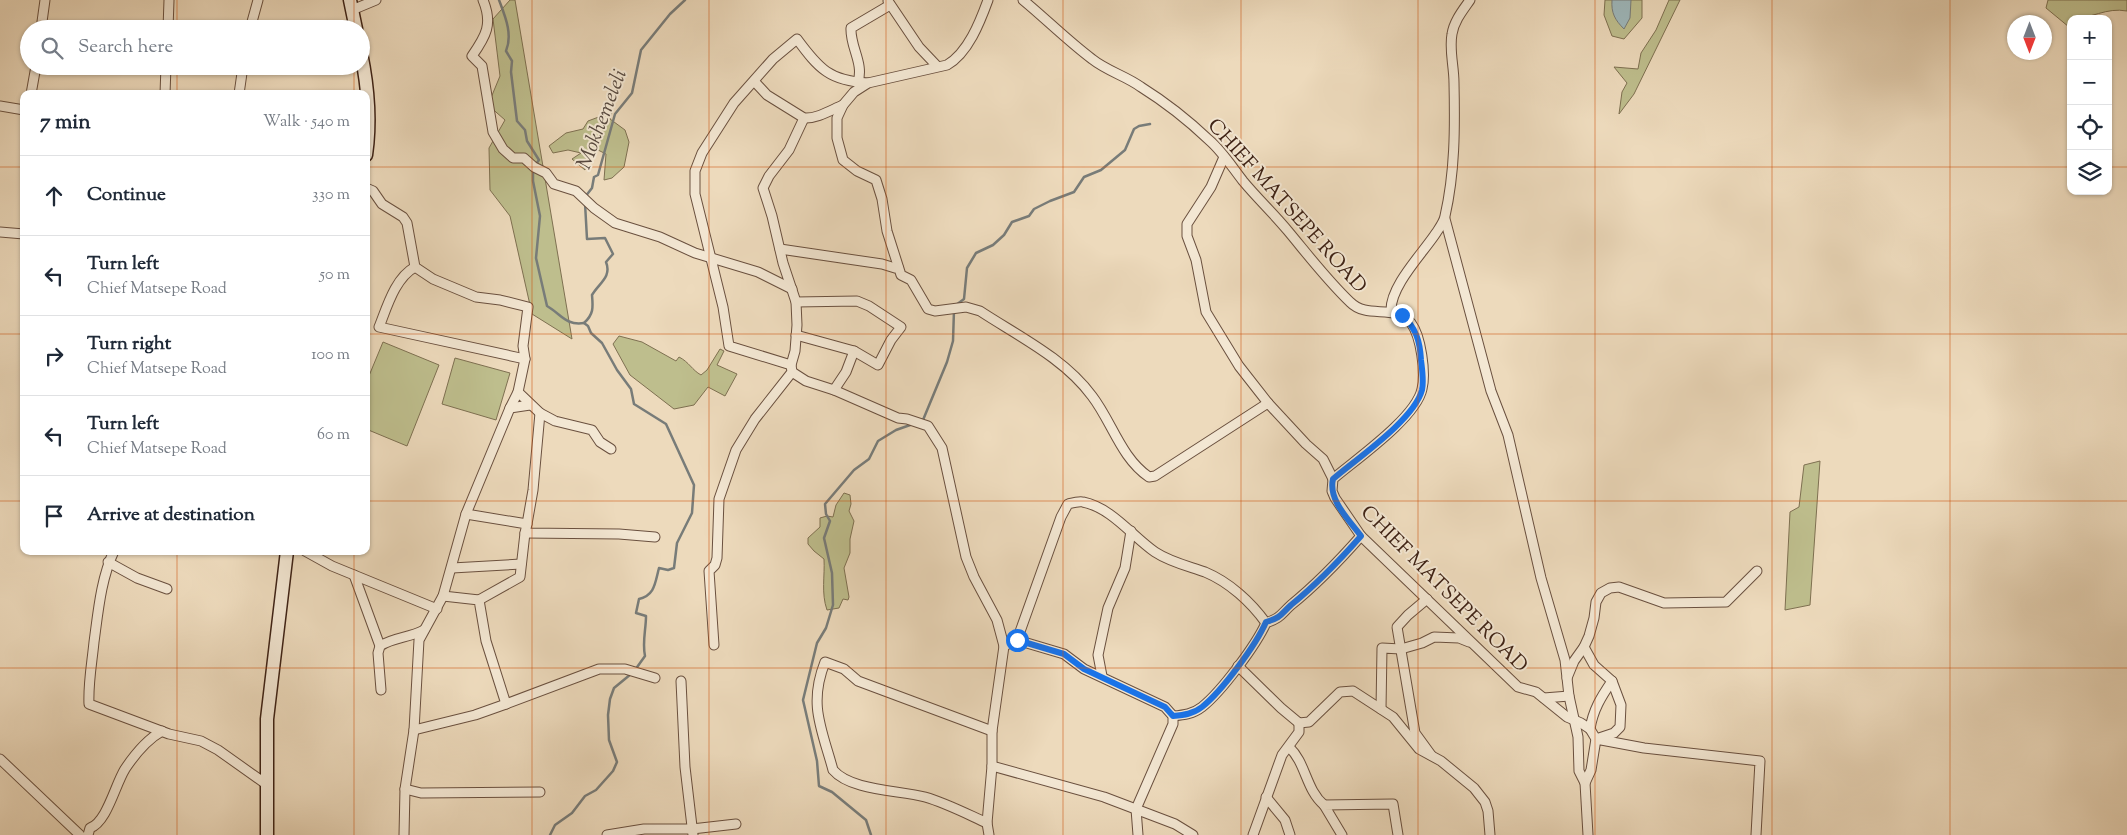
<!DOCTYPE html>
<html lang="en">
<head>
<meta charset="utf-8">
<style>
	body { margin:0; font-family:"Sorts Mill Goudy",serif; background:#f2f2f3; color:#1f2937 }
	.controls { position:absolute; right:15px; top:15px; display:grid; overflow:hidden; border-radius:10px; box-shadow:0 1px 4px #0004 }
	.controls button { width:45px; height:45px; display:grid; place-items:center; padding:0; border:0; border-bottom:1px solid #e0e1e3; background:#fff; color:#1f2937; font:25px sans-serif }
	.compass { position:absolute; left:2007px; top:15px; width:45px; height:45px; border-radius:50%; background:#fff; box-shadow:0 1px 4px #0004; rotate:180deg }
	.stop { position:absolute; width:15px; height:15px; margin:-11px; border:4px solid #1a73e8; border-radius:50%; background:#fff }
	.stop.end { background:#1a73e8; border-color:#fff; box-shadow:0 1px 5px #0008 }
	.list { margin:0; padding:0; list-style:none }
	h2 { display:flex; justify-content:space-between; align-items:center; height:65px; margin:0; padding:0 20px; font-size:21px }
	h2 small { font-size:16px; font-weight:400; color:#747a83 }
	.list li { display:grid; grid-template-columns:32px 1fr auto; gap:15px; align-items:center; box-sizing:border-box; height:80px; padding:0 20px; border-top:1px solid #e0e1e3 }
	.list b { display:block; font-size:19px; white-space:nowrap }
	.list p { margin:0; font-size:16px; white-space:nowrap; color:#747a83 }
	.list em { font-size:16px; font-style:normal; color:#747a83 }
	.icon { flex:none; width:28px; height:28px; fill:none; stroke:currentColor; stroke-width:2; stroke-linecap:round; stroke-linejoin:round }
	.map { position:relative; flex:none; width:2127px; height:835px; overflow:hidden }
	.search { position:absolute; background:#fff; box-shadow:0 1px 4px #0004; left:20px; top:20px; width:350px; height:55px; display:flex; align-items:center; gap:12px; box-sizing:border-box; padding:0 18px; border-radius:28px; color:#747a83; font-size:19px }
	.panel { position:absolute; background:#fff; box-shadow:0 1px 4px #0004; left:20px; top:90px; width:350px; height:465px; border-radius:10px }
	.map>svg:first-child { display:block }
	.green { fill:#bebe8d; stroke:#7e7051 }
	.water { fill:#9eb8bc; stroke:#787c79 }
	.lines { fill:none; stroke-linecap:round; stroke-linejoin:round }
	.stream { stroke:#787c79; stroke-width:2.5 }
	.street-casing { stroke:#6a503f; stroke-width:11 }
	.secondary-casing { stroke:#3e2215; stroke-width:15 }
	.street { stroke:#f3e7d3; stroke-width:9 }
	.secondary { stroke:#f3e7d3; stroke-width:12 }
	.route { stroke:#1a73e8; stroke-width:6 }
	.grid { fill:none; stroke:#ce510d; stroke-width:1; stroke-opacity:0.55 }
	.labels { text-anchor:middle; stroke-width:4; stroke-linejoin:round; paint-order:stroke }
	.street-label { font-size:20px; fill:#3e2215; stroke:#f3e7d3 }
	.water-label { font-size:21px; font-style:italic; fill:#56483f; stroke:#f3e7d3 }
</style>
</head>
<body>
<div class="map">
<svg width="2127" height="835" viewBox="0 0 2127 835">
	<rect width="100%" height="100%" fill="#eddabc"/>
	<filter id="stains"><feTurbulence type="fractalNoise" baseFrequency=".004" numOctaves="4"/><feColorMatrix values="0 0 0 0 .2 0 0 0 0 .09 0 0 0 0 .02 0 0 0 .5 -.17"/></filter>
	<radialGradient id="worn" r=".72"><stop offset=".6" stop-color="#630" stop-opacity="0"/><stop offset="1" stop-color="#630" stop-opacity=".3"/></radialGradient>
	<g class="green">
		<path d="M510 0H515L572 339 532 314 510 216 490 190 489 148 505 120 488 105 500 76 493 19Z"/>
		<path d="M1605 0H1642V18L1624 39 1612 36 1604 15Z"/>
		<path d="M1669 0H1680L1634 94 1619 114 1622 92 1627 83 1614 67 1638 69 1641 53 1656 30Z"/>
		<path d="M2048 0H2127V11C2106 7 2091 19 2071 19V25L2069 27 2046 8Z"/>
		<path d="M612 112 610 119 625 130 629 142 624 167 612 178 604 180 606 154 596 149 586 157 585 170 572 159 581 153 568 150 553 153 549 146 566 133 583 129 588 121Z"/>
		<path d="M619 336 642 342 676 361 679 357C689 362 692 370 701 375L707 370 720 349 724 351 717 365 737 374 725 396 708 387 694 405 674 409 630 375 613 344Z"/>
		<path d="M383 342 439 365 407 446 366 429V383Z"/>
		<path d="M455 358 510 373 496 420 442 404Z"/>
		<path d="M1820 461 1810 605 1785 610 1790 512 1799 507 1804 465Z"/>
		<path d="M844 493 850 495 851 504 849 511 854 521 850 539V553L844 568 849 597 848 600 843 599 839 608 827 610C821 593 825 576 824 559L814 551 808 544V538L820 527V518L827 516 833 517 836 505Z"/>
	</g>
	<path class="water" d="M1612 0H1631L1630 18 1624 29C1615 20 1611 13 1612 0Z"/>
	<g class="lines">
		<g class="stream">
			<path d="M499 0C505 16 513 34 506 51L512 61 511 72 517 121 525 130 527 141 539 160 536 164"/>
			<path d="M533 169V181L540 216 536 258 547 306C561 314 566 326 584 323"/>
			<path d="M585 197 592 188 594 177 598 175 615 114 632 93 641 50 670 14 685 0"/>
			<path d="M585 203 587 239 605 238 613 254 606 262C612 277 599 283 592 295 593 307 594 314 584 323L588 326 591 333 602 343 617 370 631 389 634 404 666 424 694 485 692 513 677 543 674 568 668 570 659 568C655 583 655 595 639 599L636 613 646 616C646 630 642 642 645 656L635 670"/>
			<path d="M956 305 964 299 967 268 976 253 993 245 1004 235 1012 222 1029 216 1034 209 1050 201 1074 192 1084 177 1101 170 1125 150 1134 129 1139 126 1150 124"/>
			<path d="M923 420 947 362 953 341 954 310"/>
			<path d="M550 835 555 825 572 813 585 796 596 790 613 771 617 762 609 740 608 715 610 699 614 688 631 674"/>
			<path d="M871 835 866 820 832 792 819 786 817 761 803 700 817 643 826 628 833 605 832 573 824 538 830 521 826 514 825 504 854 470 869 459 878 441 896 430 913 424"/>
		</g>
		<g class="street-casing">
			<g id="street">
				<path d="M483 0C493 24 486 36 472 56L482 66 493 132 503 149 513 158H524L534 167 546 173 554 184 576 191 594 208 615 223 660 237 695 253 758 272 792 289"/>
				<path d="M988 0C980 22 968 53 947 65L868 83 854 92 843 105 837 118V138L843 160 857 171 876 180 882 199 887 231 901 275 911 280 928 309 935 311 966 307 980 311C1018 336 1064 358 1092 396 1112 422 1121 458 1149 477L1155 476 1268 403 1306 444 1323 459 1333 479"/>
				<path d="M1023 0C1046 19 1068 41 1092 59 1107 71 1126 76 1141 87 1165 102 1188 120 1209 140 1222 151 1232 167 1243 181 1257 198 1274 214 1288 231 1308 255 1327 280 1350 302 1368 320 1394 303 1411 323 1421 336 1426 373 1422 389 1416 418 1355 460 1333 479L1332 491 1335 498 1361 536 1518 687 1536 692 1567 717 1581 723 1590 729 1596 739 1614 733 1620 727 1621 705 1612 681 1594 665 1584 647"/>
				<path d="M888 1 919 47 937 66"/>
				<path d="M352 10 376 0"/>
				<path d="M41 29 45 0"/>
				<path d="M168 29 169 0"/>
				<path d="M250 29 258 0"/>
				<path d="M754 81 767 95 804 118C817 119 831 110 843 105"/>
				<path d="M858 82C864 63 850 47 851 28L890 5"/>
				<path d="M31 94 36 66"/>
				<path d="M165 94 166 66"/>
				<path d="M239 94 243 66"/>
				<path d="M0 106 24 110"/>
				<path d="M1224 157 1211 187 1187 224V236L1196 260 1206 312 1239 366 1268 403"/>
				<path d="M366 188 373 191 382 204 403 217 407 223 415 267 433 279 476 297 500 300 528 307 523 346 525 359 518 392 510 408 466 514 443 596 419 640 414 730 405 789 404 835"/>
				<path d="M1445 219 1491 391 1508 435 1541 578 1565 660 1569 696 1578 737 1579 771 1585 783 1588 835"/>
				<path d="M0 232 24 234"/>
				<path d="M780 249 882 264 895 268 898 267"/>
				<path d="M415 267C395 278 387 307 379 327L525 359"/>
				<path d="M1391 311C1390 286 1423 253 1436 233 1440 227 1444 222 1445 216 1455 172 1455 128 1454 83 1454 66 1449 50 1452 34 1454 21 1463 10 1470 0"/>
				<path d="M796 335 854 351 878 365 891 340 901 327 869 306 857 301 796 302"/>
				<path d="M791 365 729 346 723 307 695 194V171L702 153 734 103 773 59 797 39C819 69 830 81 868 83"/>
				<path d="M792 372 806 381 834 390 898 418 907 419 928 426 942 448 966 557 974 577 997 620 1004 646"/>
				<path d="M834 390 846 372 854 351"/>
				<path d="M518 392 540 413 555 421 592 430 600 442 611 449"/>
				<path d="M510 408 530 405"/>
				<path d="M466 514 527 524 525 533 619 534 655 537"/>
				<path d="M527 524 533 490 540 413"/>
				<path d="M114 551C101 578 98 613 94 642 92 663 88 683 89 704L169 734 201 741 218 750 266 784"/>
				<path d="M305 551 332 566 437 609"/>
				<path d="M108 562 137 578 167 589"/>
				<path d="M452 568 521 564"/>
				<path d="M354 575 380 646"/>
				<path d="M1427 599 1408 615 1397 627 1415 733 1431 755"/>
				<path d="M479 600 520 577 525 533"/>
				<path d="M1017 640 1061 517 1068 504C1072 503 1079 501 1083 502 1112 508 1132 536 1155 552 1170 562 1188 566 1205 572 1229 582 1251 602 1266 623"/>
				<path d="M714 645 709 571 715 565 717 558 719 499 736 450 755 419 792 372 791 365 795 351 797 325 796 302 783 263 772 216 763 188 769 176 789 150 804 118"/>
				<path d="M1238 666 1281 708 1299 723 1309 722 1340 692 1353 691 1393 717 1419 749 1441 761 1474 788 1485 802 1488 811 1490 835"/>
				<path d="M1102 676 1098 655 1108 608 1125 568 1131 531"/>
				<path d="M1567 678 1574 661 1584 647 1589 636 1594 618 1596 602 1601 593 1610 588 1619 587 1664 603 1726 602 1757 571"/>
				<path d="M681 681 685 767 693 835"/>
				<path d="M381 690 378 653 380 646C394 637 409 638 424 630"/>
				<path d="M1544 698 1569 696"/>
				<path d="M506 704 599 669H625L655 678"/>
				<path d="M1381 709 1382 648 1401 649 1422 643 1434 637 1459 638 1469 642"/>
				<path d="M1173 716C1184 715 1193 714 1202 707 1222 691 1256 645 1266 623 1282 617 1280 615 1291 605 1317 584 1339 561 1361 536"/>
				<path d="M1590 729C1593 710 1601 697 1612 681"/>
				<path d="M414 730 475 715 506 704 486 641 479 600 443 596"/>
				<path d="M1289 747C1306 763 1306 790 1324 805"/>
				<path d="M0 759 80 835"/>
				<path d="M992 766 1104 797 1175 824 1193 835"/>
				<path d="M1585 783 1591 770 1596 739 1644 748 1760 761 1756 835"/>
				<path d="M405 789 421 793 540 792"/>
				<path d="M1266 797 1285 820 1290 835"/>
				<path d="M987 823C967 814 946 803 925 797 899 790 851 791 833 770 822 729 808 705 825 662L844 669 858 681 992 731"/>
				<path d="M88 835 90 828C107 822 115 785 125 769 135 754 146 740 162 731"/>
				<path d="M607 835 644 829H692L736 824"/>
				<path d="M989 835 987 823 992 766V731L1004 646 1017 640 1064 654 1084 669 1165 707 1173 716V724L1136 809 1138 835"/>
				<path d="M1253 835 1282 755 1299 732V723"/>
				<path d="M1342 835 1324 805 1393 804 1398 835"/>
			</g>
		</g>
		<g class="secondary-casing">
			<g id="secondary">
				<path d="M350 0 356 29"/>
				<path d="M361 53C368 87 371 121 366 155"/>
				<path d="M267 835V719L287 551"/>
			</g>
		</g>
		<use href="#street" class="street"/>
		<use href="#secondary" class="secondary"/>
	</g>
	<g class="lines">
		<path class="route" d="M1017 640 1064 654 1084 669 1165 707 1173 716C1184 715 1193 714 1202 707 1222 691 1256 645 1266 622 1282 617 1280 615 1291 605 1317 584 1339 561 1361 536 1349 520 1328 500 1333 479 1356 459 1414 420 1422 390 1424 381 1422 369 1421 360 1420 341 1416 328 1402 315"/>
	</g>
	<path class="grid" d="M177 0V29M354 0V29M532 0V835M709 0V835M886 0V835M1063 0V835M1241 0V835M1418 0V835M1595 0V835M1772 0V835M1950 0V835M177 66V94M354 66V94M0 167H24M366 167H2071M2108 167H2127M0 334H24M366 334H2127M0 501H24M366 501H2127M177 551V835M354 551V835M0 668H2127"/>
	<g class="labels">
		<g class="street-label">
			<text transform="translate(1288 205) rotate(48)" y="7">CHIEF MATSEPE ROAD</text>
			<text transform="translate(1445 588) rotate(45)" y="7">CHIEF MATSEPE ROAD</text>
		</g>
		<g class="water-label">
			<text transform="translate(601 119) rotate(-69)" y="7">Mokhemeleli</text>
		</g>
	</g>
	<rect width="100%" height="100%" filter="url(#stains)"/>
	<rect width="100%" height="100%" fill="url(#worn)"/>
</svg>
<div class="controls">
<button>+</button>
<button>−</button>
<button><svg class="icon" aria-label="locate" viewBox="0 0 24 24"><circle cx="12" cy="12" r="6"/><path d="M12 2v4M12 18v4M2 12h4M18 12h4"/></svg></button>
<button><svg class="icon" aria-label="layers" viewBox="0 0 24 24"><path d="M12 4l9 5-9 5-9-5zM3 14l9 5 9-5"/></svg></button>
</div>
<svg class="compass" viewBox="-18 -18 36 36"><path d="M0-13l5 13h-10z" fill="#e53935"/><path d="M0 13l5-13h-10z" fill="#747a83"/></svg>
<div class="stop" style="left:1017px;top:640px"></div>
<div class="stop end" style="left:1402px;top:315px"></div>
<div class="search"><svg class="icon" aria-label="search" viewBox="0 0 24 24"><circle cx="10" cy="10" r="6"/><path d="M15 15l6 6"/></svg>Search here</div>
<section class="panel">
<h2>7 min<small>Walk · 540 m</small></h2>
<ul class="list">
<li><svg class="icon" aria-label="ahead" viewBox="0 0 24 24"><path d="M12 20V5M6 11l6-6 6 6"/></svg><div><b>Continue</b></div><em>330 m</em></li>
<li><svg class="icon" aria-label="left" viewBox="0 0 24 24"><path d="M17 20v-9H6M10 6l-5 5 5 5"/></svg><div><b>Turn left</b><p>Chief Matsepe Road</p></div><em>50 m</em></li>
<li><svg class="icon" aria-label="right" viewBox="0 0 24 24"><path d="M7 20v-9h11M14 6l5 5-5 5"/></svg><div><b>Turn right</b><p>Chief Matsepe Road</p></div><em>100 m</em></li>
<li><svg class="icon" aria-label="left" viewBox="0 0 24 24"><path d="M17 20v-9H6M10 6l-5 5 5 5"/></svg><div><b>Turn left</b><p>Chief Matsepe Road</p></div><em>60 m</em></li>
<li><svg class="icon" aria-label="arrive" viewBox="0 0 24 24"><path d="M6 21V4h12l-3 4 3 4H6"/></svg><div><b>Arrive at destination</b></div></li>
</ul>
</section>
</div>
</body>
</html>
